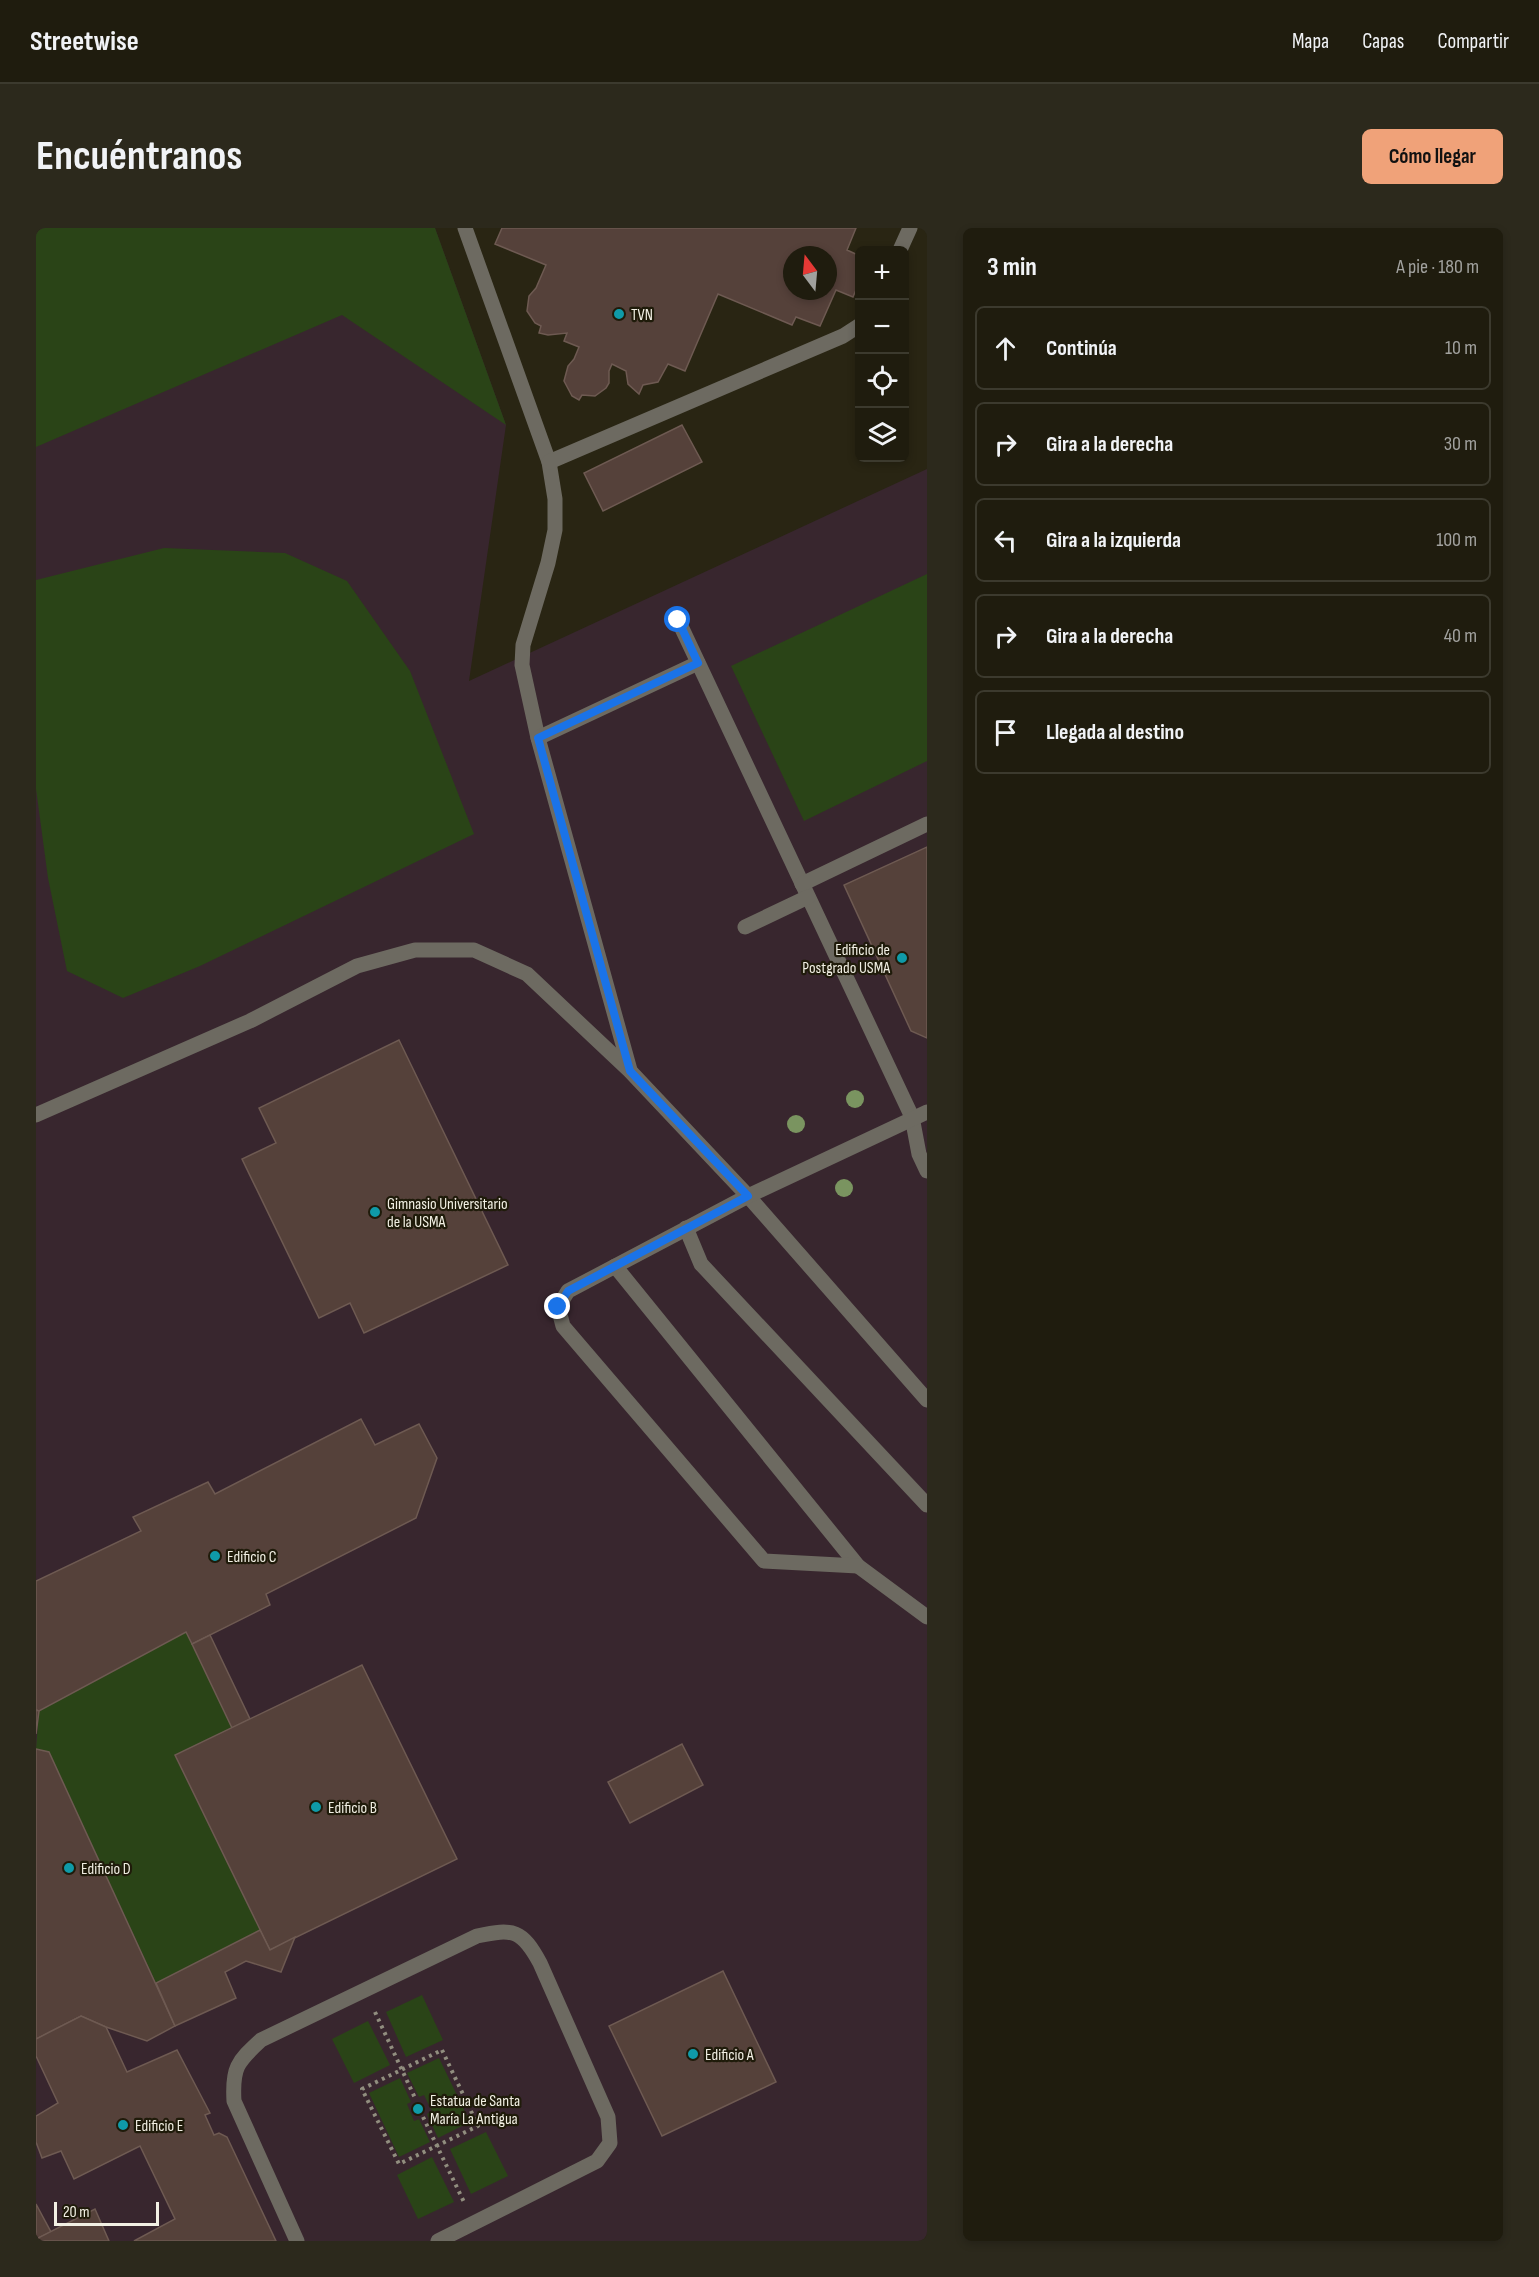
<!DOCTYPE html>
<html lang="es">
<head>
<meta charset="utf-8">
<style>
	body { margin:0; font-family:"Sofia Sans Condensed",sans-serif; background:#2c291c; color:#f1f3f6 }
	.controls { position:absolute; right:18px; top:18px; display:grid; overflow:hidden; border-radius:9px; box-shadow:0 3px 9px #0003 }
	.controls button { width:54px; height:54px; display:grid; place-items:center; padding:0; border:0; border-bottom:2px solid #3c3a2e; background:#1f1c0e; color:#f1f3f6; font:30px sans-serif }
	.compass { position:absolute; left:747px; top:18px; width:54px; height:54px; border-radius:50%; background:#1f1c0e; box-shadow:0 3px 9px #0003; rotate:344deg }
	.scale { position:absolute; left:18px; bottom:15px; width:105px; box-sizing:border-box; padding-left:6px; border:3px solid #f2f0e4; border-top:0; font-size:16px; line-height:21px; white-space:nowrap; color:#f2f0e4; -webkit-text-stroke:4px #1f1b0a; paint-order:stroke }
	.stop { position:absolute; width:18px; height:18px; margin:-14px; border:4px solid #1a73e8; border-radius:50%; background:#fff }
	.stop.end { background:#1a73e8; border-color:#fff; box-shadow:0 2px 6px #0008 }
	.list { margin:0; padding:0; list-style:none }
	h2 { display:flex; justify-content:space-between; align-items:center; height:78px; margin:0; padding:0 24px; font-size:26px }
	h2 small { font-size:20px; font-weight:400; color:#a1a19e }
	.list li { display:grid; grid-template-columns:39px 1fr auto; gap:18px; align-items:center; box-sizing:border-box; height:84px; margin:0 12px 12px; padding:0 12px; border:2px solid #3c3a2e; border-radius:9px }
	.list b { display:block; font-size:22px; white-space:nowrap }
	.list em { font-size:20px; font-style:normal; color:#a1a19e }
	.icon { flex:none; width:33px; height:33px; fill:none; stroke:currentColor; stroke-width:2; stroke-linecap:round; stroke-linejoin:round }
	.map { position:relative; flex:none; width:891px; height:2013px; overflow:hidden; border-radius:9px }
	header { display:flex; align-items:center; gap:36px; box-sizing:border-box; height:84px; padding:0 30px; background:#1f1c0e; border-bottom:2px solid #3c3a2e }
	header strong { font-size:28px }
	nav { display:flex; gap:33px; margin-inline-start:auto; font-size:21px }
	.intro { display:flex; align-items:center; justify-content:space-between; box-sizing:border-box; height:144px; padding:0 36px }
	h1 { margin:0; font-size:42px }
	.button { padding:15px 27px; border-radius:9px; background:#f0a279; color:#111; font-size:21px; font-weight:700 }
	main { display:flex; gap:36px; padding:0 36px }
	aside { flex:1; background:#1f1c0e; border-radius:9px; box-shadow:0 3px 9px #0003 }
	.map>svg:first-child { display:block }
	.education { fill:#38262e }
	.green { fill:#2a4417 }
	.building { fill:#55413a; stroke:#6e5a52; stroke-width:1.5; fill-rule:evenodd }
	.lines { fill:none; stroke-linecap:round; stroke-linejoin:round }
	.path { stroke:#918e7f; stroke-width:4; stroke-dasharray:3 4.5; stroke-linecap:butt }
	.lane { stroke:#6d6a61; stroke-width:15 }
	.tree { fill:#7a9460 }
	.route { stroke:#1a73e8; stroke-width:8 }
	.culture-dot { fill:#0f9aa8; stroke:#1f1b0a; stroke-width:2 }
	.labels { text-anchor:middle; stroke-width:4.5; stroke-linejoin:round; paint-order:stroke }
	.poi-label { font-size:16px; fill:#f2f0e4; stroke:#1f1b0a; text-anchor:start }
</style>
</head>
<body>
<header>
<strong>Streetwise</strong>
<nav><a>Mapa</a><a>Capas</a><a>Compartir</a></nav>
</header>
<div class="intro"><h1>Encuéntranos</h1><a class="button">Cómo llegar</a></div>
<main>
<div class="map">
<svg width="891" height="2013" viewBox="0 0 891 2013">
	<rect width="100%" height="100%" fill="#292513"/>
	<path class="education" d="M0 0H399L470 197 433 453 891 241V2013H0Z"/>
	<g class="green">
		<path d="M0 0H399L470 197 306 87 0 219Z"/>
		<path d="M128 320 249 325 311 353 374 443 438 606 164 738 87 770 31 743 12 650 0 561V352Z"/>
		<path d="M891 346V533L768 593 695 438Z"/>
		<path d="M150 1404 196 1500 139 1528 224 1702 120 1755 13 1525 0 1521 3 1483Z"/>
		<path d="M386 1767 407 1812 370 1829 350 1784Z"/>
		<path d="M332 1793 354 1837 318 1855 296 1811Z"/>
		<path d="M403 1830 434 1894 402 1910 391 1886 396 1883 388 1867 383 1869 371 1845Z"/>
		<path d="M364 1850 375 1874 371 1876 378 1893 383 1891 394 1914 363 1929 333 1865Z"/>
		<path d="M450 1904 472 1948 435 1966 414 1921Z"/>
		<path d="M396 1929 418 1974 382 1991 361 1947Z"/>
	</g>
	<g class="building">
		<path d="M466 0H820L811 22 824 28V52L817 69 800 62 784 98 760 89 756 97 682 66 649 143 632 136 622 154 607 157 603 166 592 156 590 143 576 136 573 143V155L570 160 559 168 546 167 543 172 536 168 528 153 532 138 538 131 543 119 528 113 531 105 512 107 503 105 505 98 499 95 491 83 493 68 500 60 510 37 459 16ZM756 27H792V63H756Z"/>
		<path d="M646 197 666 234 567 283 548 245Z"/>
		<path d="M891 619V810L875 803 808 657Z"/>
		<path d="M363 812 472 1037 328 1105 314 1075 283 1090 206 931 240 915 223 880Z"/>
		<path d="M325 1191 339 1217 383 1196 401 1230 380 1290 230 1366 234 1377 156 1416 150 1404 3 1483 0 1482V1353L105 1303 97 1289 172 1254 179 1266Z"/>
		<path d="M174 1407 214 1491 196 1500 156 1416Z"/>
		<path d="M326 1437 421 1631 234 1722 139 1527Z"/>
		<path d="M0 1482 3 1483 0 1506Z"/>
		<path d="M646 1516 667 1557 594 1595 572 1554Z"/>
		<path d="M0 1521 13 1524 139 1798 111 1813 70 1799 45 1788 0 1811Z"/>
		<path d="M224 1702 234 1722 259 1709 245 1744 210 1733 189 1744 200 1770 139 1798 120 1755Z"/>
		<path d="M687 1743 740 1854 626 1908 573 1798Z"/>
		<path d="M45 1788 70 1799 91 1844 141 1822 174 1885 169 1887 178 1907 183 1905 191 1909 240 2013H98L139 1991 104 1918 38 1951 25 1923 6 1930 0 1914V1888L22 1875 0 1828V1811Z"/>
		<path d="M0 1976 15 2004 0 2011Z"/>
		<path d="M59 1981 73 2013H0V2011Z"/>
	</g>
	<g class="lines">
		<g class="path">
			<path d="M339 1784 379 1870"/>
			<path d="M406 1822 442 1898 363 1936 326 1861Z"/>
			<path d="M387 1889 428 1974"/>
		</g>
		<g class="lane">
			<path d="M429 0 513 234 519 271V302L512 335 487 417 486 437 502 510 594 842"/>
			<path d="M864 22 874 0"/>
			<path d="M513 234 807 108 824 97"/>
			<path d="M642 392 876 889 883 926 891 943"/>
			<path d="M502 510 662 435"/>
			<path d="M766 656 891 596"/>
			<path d="M709 699 772 669"/>
			<path d="M0 887 214 793 321 738 379 722H438L491 746 594 843 712 968 891 1172"/>
			<path d="M650 1000 665 1036 891 1277"/>
			<path d="M579 1038 822 1338 891 1389"/>
			<path d="M822 1338 728 1333 527 1098 522 1079 532 1063 712 968 891 884"/>
			<path d="M261 2013 198 1873C196 1840 201 1834 225 1812L441 1708C478 1700 486 1702 504 1735L572 1889 574 1915 561 1933 402 2013"/>
		</g>
	</g>
	<g class="tree">
		<circle cx="819" cy="871" r="9"/>
		<circle cx="760" cy="896" r="9"/>
		<circle cx="808" cy="960" r="9"/>
	</g>
	<g class="lines">
		<path class="route" d="M522 1079 532 1063 712 968 594 843 502 510 662 435 642 392"/>
	</g>
	<g class="culture-dot">
		<circle cx="583" cy="86" r="6"/>
		<circle cx="866" cy="730" r="6"/>
		<circle cx="339" cy="984" r="6"/>
		<circle cx="179" cy="1328" r="6"/>
		<circle cx="280" cy="1579" r="6"/>
		<circle cx="33" cy="1640" r="6"/>
		<circle cx="657" cy="1826" r="6"/>
		<circle cx="382" cy="1881" r="6"/>
		<circle cx="87" cy="1897" r="6"/>
	</g>
	<g class="labels">
		<g class="poi-label">
			<text x="595" y="92">TVN</text>
			<text x="854" y="727" text-anchor="end">Edificio de<tspan x="854" dy="18">Postgrado USMA</tspan></text>
			<text x="351" y="981">Gimnasio Universitario<tspan x="351" dy="18">de la USMA</tspan></text>
			<text x="191" y="1334">Edificio C</text>
			<text x="292" y="1585">Edificio B</text>
			<text x="45" y="1646">Edificio D</text>
			<text x="669" y="1832">Edificio A</text>
			<text x="394" y="1878">Estatua de Santa<tspan x="394" dy="18">María La Antigua</tspan></text>
			<text x="99" y="1903">Edificio E</text>
		</g>
	</g>
</svg>
<div class="controls">
<button>+</button>
<button>−</button>
<button><svg class="icon" aria-label="locate" viewBox="0 0 24 24"><circle cx="12" cy="12" r="6"/><path d="M12 2v4M12 18v4M2 12h4M18 12h4"/></svg></button>
<button><svg class="icon" aria-label="layers" viewBox="0 0 24 24"><path d="M12 4l9 5-9 5-9-5zM3 14l9 5 9-5"/></svg></button>
</div>
<svg class="compass" viewBox="-18 -18 36 36"><path d="M0-13l5 13h-10z" fill="#e53935"/><path d="M0 13l5-13h-10z" fill="#a1a19e"/></svg>
<div class="scale">20 m</div>
<div class="stop" style="left:642px;top:392px"></div>
<div class="stop end" style="left:522px;top:1079px"></div>
</div>
<aside>
<h2>3 min<small>A pie · 180 m</small></h2>
<ul class="list">
<li><svg class="icon" aria-label="ahead" viewBox="0 0 24 24"><path d="M12 20V5M6 11l6-6 6 6"/></svg><div><b>Continúa</b></div><em>10 m</em></li>
<li><svg class="icon" aria-label="right" viewBox="0 0 24 24"><path d="M7 20v-9h11M14 6l5 5-5 5"/></svg><div><b>Gira a la derecha</b></div><em>30 m</em></li>
<li><svg class="icon" aria-label="left" viewBox="0 0 24 24"><path d="M17 20v-9H6M10 6l-5 5 5 5"/></svg><div><b>Gira a la izquierda</b></div><em>100 m</em></li>
<li><svg class="icon" aria-label="right" viewBox="0 0 24 24"><path d="M7 20v-9h11M14 6l5 5-5 5"/></svg><div><b>Gira a la derecha</b></div><em>40 m</em></li>
<li><svg class="icon" aria-label="arrive" viewBox="0 0 24 24"><path d="M6 21V4h12l-3 4 3 4H6"/></svg><div><b>Llegada al destino</b></div></li>
</ul>
</aside>
</main>
</body>
</html>
